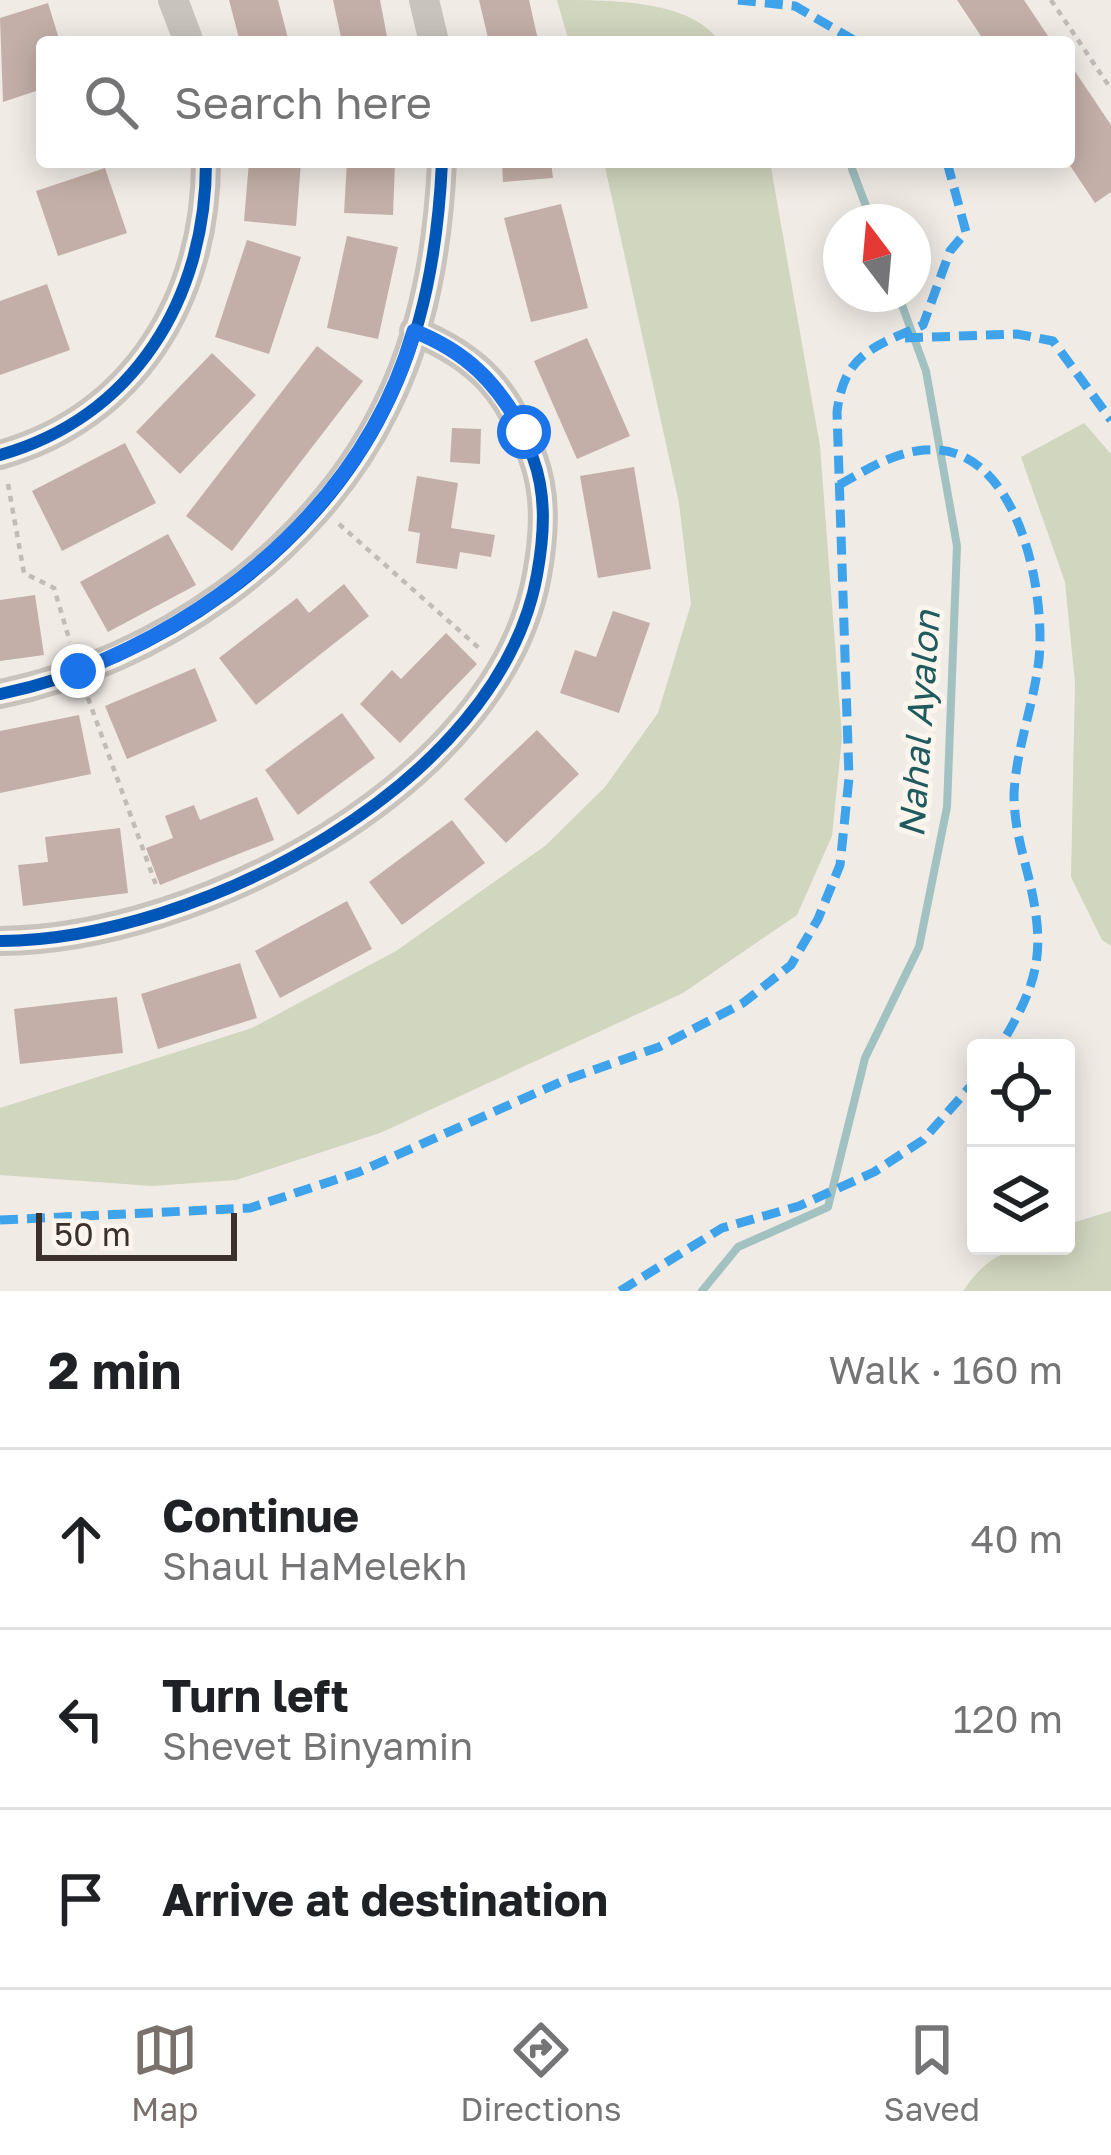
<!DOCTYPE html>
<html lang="en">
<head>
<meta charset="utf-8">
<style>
	body { margin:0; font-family:"Golos Text",sans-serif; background:#f6f6f6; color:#202124 }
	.controls { position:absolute; right:36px; bottom:36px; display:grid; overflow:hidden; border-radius:12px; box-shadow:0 6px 30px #0003 }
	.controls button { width:108px; height:108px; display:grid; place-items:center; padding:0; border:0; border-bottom:3px solid #e0e0e0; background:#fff; color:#202124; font:60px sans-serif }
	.compass { position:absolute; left:823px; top:204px; width:108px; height:108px; border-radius:50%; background:#fff; box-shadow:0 6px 30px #0003; rotate:344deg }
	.scale { position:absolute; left:36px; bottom:30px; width:201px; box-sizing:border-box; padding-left:12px; border:6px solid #3b302b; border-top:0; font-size:33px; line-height:42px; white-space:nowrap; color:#3b302b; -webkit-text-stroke:9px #fbf5ee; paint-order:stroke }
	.stop { position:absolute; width:36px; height:36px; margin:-27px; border:9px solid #1a73e8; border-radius:50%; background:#fff }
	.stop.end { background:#1a73e8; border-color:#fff; box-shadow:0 3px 12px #0008 }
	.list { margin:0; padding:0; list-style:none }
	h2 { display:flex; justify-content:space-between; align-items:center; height:156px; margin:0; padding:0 48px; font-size:51px }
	h2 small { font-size:39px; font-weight:400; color:#757577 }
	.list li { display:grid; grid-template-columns:78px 1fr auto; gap:36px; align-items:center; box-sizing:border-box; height:180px; padding:0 48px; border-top:3px solid #e0e0e0 }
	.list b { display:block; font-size:45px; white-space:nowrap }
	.list p { margin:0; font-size:39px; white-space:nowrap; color:#757577 }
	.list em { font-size:39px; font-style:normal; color:#757577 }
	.icon { flex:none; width:66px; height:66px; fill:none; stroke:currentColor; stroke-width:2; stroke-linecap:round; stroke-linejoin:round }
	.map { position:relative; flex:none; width:1111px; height:1291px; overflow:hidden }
	.search { position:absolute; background:#fff; box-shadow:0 6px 30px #0003; left:36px; right:36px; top:36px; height:132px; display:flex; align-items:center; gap:30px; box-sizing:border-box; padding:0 42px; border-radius:12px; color:#757577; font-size:45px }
	.sheet { height:696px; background:#fff }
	nav { display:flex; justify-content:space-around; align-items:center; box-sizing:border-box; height:168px; border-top:3px solid #e0e0e0; background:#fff; font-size:33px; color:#757577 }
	nav a { display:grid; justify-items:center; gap:6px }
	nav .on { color:#7a716c }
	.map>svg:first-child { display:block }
	.green { fill:#d1d6bf }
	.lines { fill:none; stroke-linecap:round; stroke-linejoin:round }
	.stream { stroke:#a1c2c1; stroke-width:8 }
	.building { fill:#c3afa7 }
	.path { stroke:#c2bbb6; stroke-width:4.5; stroke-dasharray:6 6; stroke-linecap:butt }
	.street { stroke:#c9c3be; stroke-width:30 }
	.quiet { stroke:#3fa3eb; stroke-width:9; stroke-dasharray:18 9; stroke-linecap:butt }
	.cycleway-casing { stroke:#fbf5ee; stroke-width:20 }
	.cycleway { stroke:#0057b8; stroke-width:12 }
	.route { stroke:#1a73e8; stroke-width:15 }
	.labels { text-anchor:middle; stroke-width:10; stroke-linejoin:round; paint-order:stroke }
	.water-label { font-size:36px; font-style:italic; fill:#1f5a5e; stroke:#fbf5ee }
</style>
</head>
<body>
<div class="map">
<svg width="1111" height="1291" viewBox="0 0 1111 1291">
	<rect width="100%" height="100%" fill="#f0ebe5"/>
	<g class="green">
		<path d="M557 0C610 0 693 0 719 42H569Z"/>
		<path d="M604 162H770L820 446 842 737 832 836 797 915 683 993 380 1133 236 1180 152 1186 0 1175V1108L252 1028 396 951 545 846 605 787 658 713 691 604 679 503Z"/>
		<path d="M1084 423 1111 454V946L1102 940 1071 877 1075 683 1065 582 1021 457Z"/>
		<path d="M1111 1211V1291H963C992 1248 1017 1246 1066 1246V1225Z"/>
	</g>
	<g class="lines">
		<g class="stream">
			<path d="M852 169 872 222"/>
			<path d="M702 1291 738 1247 828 1207 865 1058 919 947 947 807 957 546 926 371 898 294"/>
		</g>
	</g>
	<g class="building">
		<path d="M229 0H278L289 42H240Z"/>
		<path d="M333 0H380L388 42H342Z"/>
		<path d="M479 0H529L538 40 489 42Z"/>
		<path d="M957 0H1024L1052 42H985Z"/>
		<path d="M48 3 60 42H42V89L3 102 0 18Z"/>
		<path d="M1072 67 1111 125V192L1095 203 1069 164Z"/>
		<path d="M249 162H301L296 226 244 221Z"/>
		<path d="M347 162H395L393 215 344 213Z"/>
		<path d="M502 162H551L553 178 503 182Z"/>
		<path d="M105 168 127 233 58 256 36 191Z"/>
		<path d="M561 204 588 308 531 322 504 218Z"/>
		<path d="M347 236 398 247 378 339 327 328Z"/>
		<path d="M247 240 301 257 269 354 215 337Z"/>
		<path d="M47 284 70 350 0 375V301Z"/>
		<path d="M587 338 630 436 577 459 534 361Z"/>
		<path d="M317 346 363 381 232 551 186 516Z"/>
		<path d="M212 353 256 395 180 474 136 432Z"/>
		<path d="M452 428 481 429 480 464 450 462Z"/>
		<path d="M125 443 156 503 62 551 32 491Z"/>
		<path d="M634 467 651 569 598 578 580 476Z"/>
		<path d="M417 476 458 483 451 528 495 535 491 557 460 552 457 569 416 563 420 533 408 531Z"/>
		<path d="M168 534 196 585 108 632 80 582Z"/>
		<path d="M344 584 369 616 256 705 219 658 297 598 309 613Z"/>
		<path d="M35 595 44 655 0 661V600Z"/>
		<path d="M613 611 650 623 619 713 560 693 575 650 596 657Z"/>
		<path d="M446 633 477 664 400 743 360 704 392 670 401 679Z"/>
		<path d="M195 668 217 721 127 759 105 706Z"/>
		<path d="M342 713 375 758 298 815 265 770Z"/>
		<path d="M79 715 91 774 0 793V731Z"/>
		<path d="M537 730 579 774 506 843 464 799Z"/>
		<path d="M257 797 274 840 160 885 146 848 173 838 165 816 194 805 200 820Z"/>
		<path d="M452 820 485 863 402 925 369 882Z"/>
		<path d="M120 828 128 893 23 906 18 865 48 862 45 837Z"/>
		<path d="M347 901 372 949 280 998 255 951Z"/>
		<path d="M240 963 257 1018 158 1049 141 994Z"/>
		<path d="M117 997 123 1053 20 1064 14 1009Z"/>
	</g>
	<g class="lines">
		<g class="path">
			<path d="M1051 0 1111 89"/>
			<path d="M8 484 24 573 54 588 70 642"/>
			<path d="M339 524 479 648"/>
			<path d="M88 698 156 885"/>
		</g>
		<g class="street">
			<path d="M173 0 189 42"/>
			<path d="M424 0 434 42"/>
			<path d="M0 455C134 417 206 299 206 162"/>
			<path d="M0 694C157 662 313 555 385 409 424 332 438 247 442 162"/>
			<path d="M0 941C197 940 499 785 537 575 544 536 547 496 533 458 509 392 480 358 414 331"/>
		</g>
		<g class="quiet">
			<path d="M738 0 795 6 857 42"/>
			<path d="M905 338 1017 334 1053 341 1111 420"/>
			<path d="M839 485C866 470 892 453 924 450 1017 441 1046 590 1039 659 1034 704 1016 749 1014 794 1014 824 1021 847 1028 875 1047 952 1039 982 999 1048"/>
			<path d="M0 1220 250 1208 359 1172 565 1080 659 1047 743 1003 791 965 818 919 840 865 849 778 837 412C844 354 873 347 923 325L950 251 966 232 947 162"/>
			<path d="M620 1291 722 1228 799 1206 874 1172 923 1140 976 1080"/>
		</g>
		<g class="cycleway-casing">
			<g id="cycleway">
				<path d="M0 455C134 417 206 299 206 162"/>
				<path d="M0 694C157 662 313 555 385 409 424 332 438 247 442 162"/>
				<path d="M0 941C197 940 499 785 537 575 544 536 547 496 533 458 509 392 480 358 414 331"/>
			</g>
		</g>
		<use href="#cycleway" class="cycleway"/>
	</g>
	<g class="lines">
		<path class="route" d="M78 671C231 611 367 494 414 331 467 352 496 382 524 432"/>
	</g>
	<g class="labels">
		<g class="water-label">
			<text transform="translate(919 724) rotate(-86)" y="13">Nahal Ayalon</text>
		</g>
	</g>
</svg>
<div class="controls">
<button><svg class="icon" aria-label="locate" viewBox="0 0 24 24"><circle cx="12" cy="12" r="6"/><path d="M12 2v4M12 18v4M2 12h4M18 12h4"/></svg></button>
<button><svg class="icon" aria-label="layers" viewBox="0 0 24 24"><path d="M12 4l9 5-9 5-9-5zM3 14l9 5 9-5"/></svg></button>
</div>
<svg class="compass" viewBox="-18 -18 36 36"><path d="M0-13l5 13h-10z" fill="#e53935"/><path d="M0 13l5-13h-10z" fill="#757577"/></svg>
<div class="scale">50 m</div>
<div class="stop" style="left:524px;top:432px"></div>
<div class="stop end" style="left:78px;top:671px"></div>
<div class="search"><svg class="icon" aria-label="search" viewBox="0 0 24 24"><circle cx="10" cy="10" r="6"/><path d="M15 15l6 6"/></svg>Search here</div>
</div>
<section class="sheet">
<h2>2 min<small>Walk · 160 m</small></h2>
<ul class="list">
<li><svg class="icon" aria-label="ahead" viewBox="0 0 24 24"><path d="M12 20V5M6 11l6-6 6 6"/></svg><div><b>Continue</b><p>Shaul HaMelekh</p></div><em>40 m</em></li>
<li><svg class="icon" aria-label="left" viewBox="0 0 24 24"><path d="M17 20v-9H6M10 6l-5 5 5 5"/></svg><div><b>Turn left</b><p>Shevet Binyamin</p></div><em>120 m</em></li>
<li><svg class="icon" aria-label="arrive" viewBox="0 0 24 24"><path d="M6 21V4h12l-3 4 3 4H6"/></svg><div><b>Arrive at destination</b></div></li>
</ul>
</section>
<nav>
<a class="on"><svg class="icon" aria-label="map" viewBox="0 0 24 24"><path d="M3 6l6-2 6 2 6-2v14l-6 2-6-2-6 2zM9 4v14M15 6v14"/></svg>Map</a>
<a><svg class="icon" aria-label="directions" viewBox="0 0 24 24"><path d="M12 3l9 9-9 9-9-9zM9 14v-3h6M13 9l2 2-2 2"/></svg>Directions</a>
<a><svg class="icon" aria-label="saved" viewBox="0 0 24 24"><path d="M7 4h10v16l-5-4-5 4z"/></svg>Saved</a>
</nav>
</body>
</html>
